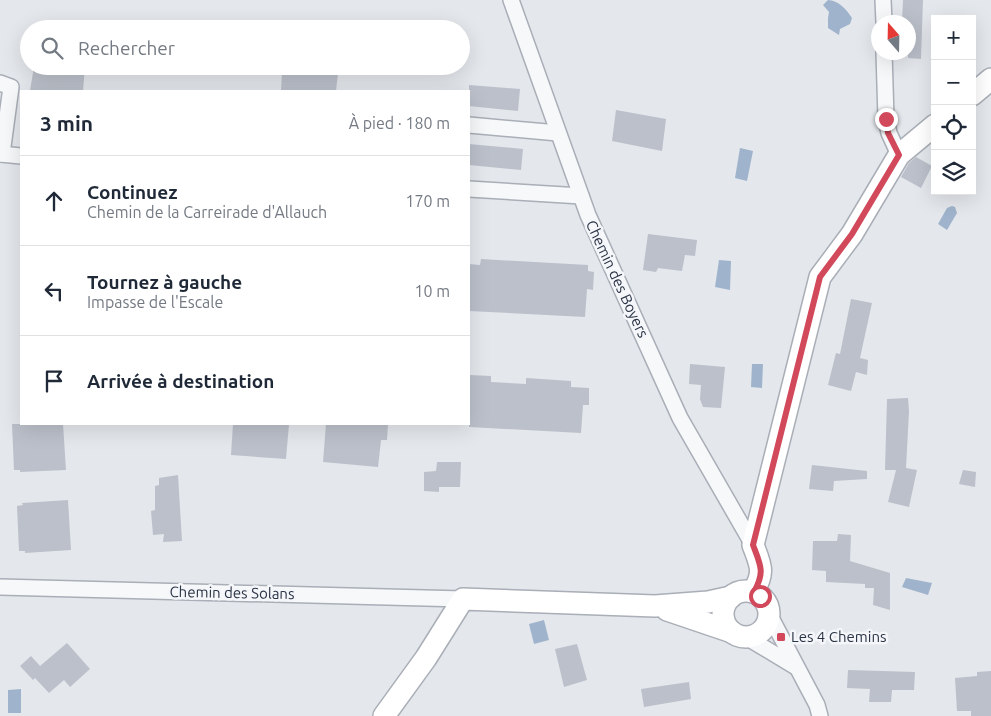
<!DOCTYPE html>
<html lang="fr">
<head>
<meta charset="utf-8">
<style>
	body { margin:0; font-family:Ubuntu,sans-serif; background:#f6f6f7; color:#1f2937 }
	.controls { position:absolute; right:15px; top:15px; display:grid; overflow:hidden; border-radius:0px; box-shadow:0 5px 20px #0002 }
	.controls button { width:45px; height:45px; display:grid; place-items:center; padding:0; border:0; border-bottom:1px solid #e0e1e3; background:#fff; color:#1f2937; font:25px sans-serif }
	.compass { position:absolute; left:871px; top:15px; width:45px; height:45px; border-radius:50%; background:#fff; box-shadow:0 5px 20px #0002; rotate:340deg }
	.stop { position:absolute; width:15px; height:15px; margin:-11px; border:4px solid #d1495b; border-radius:50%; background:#fff }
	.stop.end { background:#d1495b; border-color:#fff; box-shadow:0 1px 5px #0008 }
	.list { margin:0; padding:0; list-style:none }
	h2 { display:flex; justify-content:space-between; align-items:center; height:65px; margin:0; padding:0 20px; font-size:21px }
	h2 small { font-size:16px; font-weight:400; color:#747a83 }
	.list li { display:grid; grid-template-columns:32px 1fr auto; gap:15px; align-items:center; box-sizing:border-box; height:90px; padding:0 20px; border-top:1px solid #e0e1e3 }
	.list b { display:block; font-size:19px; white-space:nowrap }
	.list p { margin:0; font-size:16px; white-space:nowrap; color:#747a83 }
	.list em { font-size:16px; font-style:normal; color:#747a83 }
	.icon { flex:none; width:28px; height:28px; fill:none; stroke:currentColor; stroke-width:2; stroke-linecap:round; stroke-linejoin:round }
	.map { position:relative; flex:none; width:991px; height:716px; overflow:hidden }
	.search { position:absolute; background:#fff; box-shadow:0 5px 20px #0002; left:20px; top:20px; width:450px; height:55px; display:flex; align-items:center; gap:12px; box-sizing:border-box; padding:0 18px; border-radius:28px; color:#747a83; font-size:19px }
	.panel { position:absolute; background:#fff; box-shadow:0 5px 20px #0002; left:20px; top:90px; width:450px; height:335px; border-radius:0px }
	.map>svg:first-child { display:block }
	.water { fill:#9fb4cc }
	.building { fill:#bbc0ca }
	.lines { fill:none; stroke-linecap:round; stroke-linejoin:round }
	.street-casing { stroke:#a9aeb7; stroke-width:18 }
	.secondary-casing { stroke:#a9aeb7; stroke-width:24 }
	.street { stroke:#f7f8fa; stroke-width:15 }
	.secondary { stroke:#fff; stroke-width:21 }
	.route { stroke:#d1495b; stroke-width:6 }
	.poi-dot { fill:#d1495b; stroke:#f4f6f9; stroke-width:2 }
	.labels { text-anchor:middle; stroke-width:5; stroke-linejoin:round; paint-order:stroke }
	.street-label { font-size:15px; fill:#2b3445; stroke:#f4f6f9 }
	.poi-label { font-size:15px; fill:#2b3445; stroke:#f4f6f9; text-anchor:start }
</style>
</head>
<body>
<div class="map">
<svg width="991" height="716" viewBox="0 0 991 716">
	<rect width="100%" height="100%" fill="#e4e7ec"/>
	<g class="water">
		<path d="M828 0C838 0 847 10 852 18L850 24 840 29 839 35 828 28V18L829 12 823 5Z"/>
		<path d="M740 148 753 151 747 181 735 178Z"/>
		<path d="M952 206 955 207 957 213 947 230 938 224 947 208Z"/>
		<path d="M719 260 731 261 730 290 715 287Z"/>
		<path d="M752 364H763L762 388 751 387Z"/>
		<path d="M906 578 932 583 928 595 902 587Z"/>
		<path d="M544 620 549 640 534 644 529 624Z"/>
		<path d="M21 689V713H8V690Z"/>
	</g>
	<g class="building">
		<path d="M903 0H923L921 59 908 58V22H902Z"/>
		<path d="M34 66H85L83 91H30Z"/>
		<path d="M282 71 310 73V71L338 73 336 91H281Z"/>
		<path d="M469 85 520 89 518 111 469 106Z"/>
		<path d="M616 110 666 119 662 151 612 141Z"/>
		<path d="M469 144 523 149 521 170 469 165Z"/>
		<path d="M916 157 932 166 921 188 901 177 909 163Z"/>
		<path d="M648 234 697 240 695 256 685 255 682 271 658 268 656 272 643 270Z"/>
		<path d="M481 259 588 265V271L594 272 593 290 587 289 585 317 469 311V264L480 265Z"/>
		<path d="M851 299 872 303 860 358 868 360 867 375 856 372 851 391 828 385 836 353 840 354Z"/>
		<path d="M690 364 725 367 721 408 703 407 700 399 701 385 689 384Z"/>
		<path d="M469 375 491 376V382L526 384V378L571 381V387L589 388V405H583L581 433 469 427Z"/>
		<path d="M908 398 909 411 906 468 917 470 909 507 888 502 896 470H885L887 399Z"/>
		<path d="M12 424H63L66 470 20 472V470H14Z"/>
		<path d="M233 424H289L286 459 231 455Z"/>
		<path d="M326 424H388L387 440H381L378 467 323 462Z"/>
		<path d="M437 462H461L460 487H439V492L424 491V472L436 471Z"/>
		<path d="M812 465 867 471V479L834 481 833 491 809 489Z"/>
		<path d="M963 470 976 472 975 487 959 484Z"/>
		<path d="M178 475 182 541 163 542 164 534 153 535 151 511 155 510V486L159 485V478Z"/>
		<path d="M68 500 71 550 25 553V551H19L17 506 23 505 22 503Z"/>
		<path d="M838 534 851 535 850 561 890 573V610L873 605 874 588H865V584L826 582V571L812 570 813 541H837Z"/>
		<path d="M67 643 90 669 70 687 64 680 49 693 35 678 33 680 20 666 31 656 40 666Z"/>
		<path d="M577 644 587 680 564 687 555 649Z"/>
		<path d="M848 670 915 672 914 690H892L891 702H869L870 689 847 688Z"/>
		<path d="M991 671V716H971V711H957L955 678 977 676V672Z"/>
		<path d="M689 682 691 699 644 707 641 689Z"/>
	</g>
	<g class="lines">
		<g class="street-casing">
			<g id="street">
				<path d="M511 0 588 215 680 418 753 545"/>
				<path d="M883 0 884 22"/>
				<path d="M884 52 886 119 889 133 899 155"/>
				<path d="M0 83 11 87 2 154"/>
				<path d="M469 125 558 133"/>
				<path d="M0 154 21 156"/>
				<path d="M469 189 581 196"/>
				<path d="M0 587 463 599"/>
				<path d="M769 614 817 705 820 716"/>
				<path d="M746 637 796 667"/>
			</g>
		</g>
		<g class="secondary-casing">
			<g id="secondary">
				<path d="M972 95 991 79"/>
				<circle cx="746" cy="614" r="23"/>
				<path d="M753 592C765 572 761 566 753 545L820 277 852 234 899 155 935 125"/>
				<path d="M667 610 732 632"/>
				<path d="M384 716 426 658 463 599 655 606 708 602 731 597"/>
			</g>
		</g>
		<use href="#street" class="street"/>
		<use href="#secondary" class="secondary"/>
	</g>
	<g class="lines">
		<path class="route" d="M760 596 754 592C765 572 761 566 753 545L820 277 852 234 899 155 888 133 886 119"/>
	</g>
	<rect class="poi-dot" x="776" y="632" width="10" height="10" rx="2.5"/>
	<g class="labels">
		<g class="street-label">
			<text transform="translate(617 279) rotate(65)" y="5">Chemin des Boyers</text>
			<text transform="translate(232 593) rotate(1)" y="5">Chemin des Solans</text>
		</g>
		<g class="poi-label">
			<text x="791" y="642">Les 4 Chemins</text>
		</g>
	</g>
</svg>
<div class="controls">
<button>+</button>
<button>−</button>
<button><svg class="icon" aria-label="locate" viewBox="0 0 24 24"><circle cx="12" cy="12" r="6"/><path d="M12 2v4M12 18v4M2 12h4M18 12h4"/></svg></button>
<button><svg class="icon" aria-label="layers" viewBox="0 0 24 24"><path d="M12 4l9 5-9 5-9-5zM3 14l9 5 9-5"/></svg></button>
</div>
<svg class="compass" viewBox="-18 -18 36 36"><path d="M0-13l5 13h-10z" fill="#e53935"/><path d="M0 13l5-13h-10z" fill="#747a83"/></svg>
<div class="stop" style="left:760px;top:596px"></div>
<div class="stop end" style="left:886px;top:119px"></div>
<div class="search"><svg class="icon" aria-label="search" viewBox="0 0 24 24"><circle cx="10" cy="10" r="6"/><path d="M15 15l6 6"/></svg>Rechercher</div>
<section class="panel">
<h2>3 min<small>À pied · 180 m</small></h2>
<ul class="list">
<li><svg class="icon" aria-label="ahead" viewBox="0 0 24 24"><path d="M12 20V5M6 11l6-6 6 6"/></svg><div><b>Continuez</b><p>Chemin de la Carreirade d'Allauch</p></div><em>170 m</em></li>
<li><svg class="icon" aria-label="left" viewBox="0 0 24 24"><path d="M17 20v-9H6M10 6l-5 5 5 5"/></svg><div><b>Tournez à gauche</b><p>Impasse de l'Escale</p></div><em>10 m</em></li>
<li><svg class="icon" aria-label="arrive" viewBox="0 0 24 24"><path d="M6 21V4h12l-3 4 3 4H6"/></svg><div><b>Arrivée à destination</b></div></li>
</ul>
</section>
</div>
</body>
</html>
